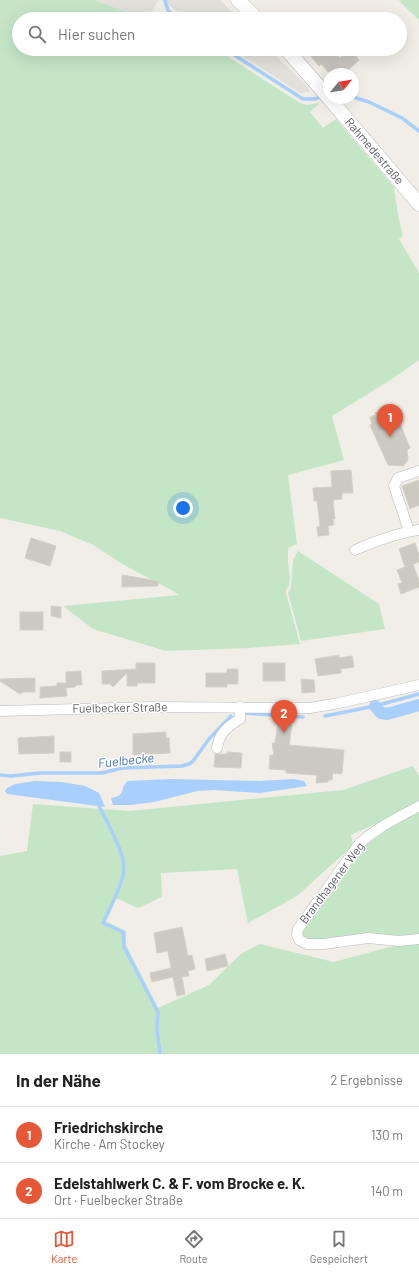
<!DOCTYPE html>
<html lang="de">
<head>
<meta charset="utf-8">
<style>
	body { margin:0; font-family:Barlow,sans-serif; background:#f6f6f6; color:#222 }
	.compass { position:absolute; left:323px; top:68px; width:36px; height:36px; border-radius:50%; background:#fff; box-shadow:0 4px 16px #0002; rotate:60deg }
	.you { position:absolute; left:183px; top:508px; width:14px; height:14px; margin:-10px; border:3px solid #fff; border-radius:50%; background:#1a73e8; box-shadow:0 0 0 6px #1a73e833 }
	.badge { display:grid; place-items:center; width:26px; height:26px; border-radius:50%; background:#e55737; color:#fff; font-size:13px; font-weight:700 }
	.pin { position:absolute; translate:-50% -33px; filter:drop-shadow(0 1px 2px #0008) }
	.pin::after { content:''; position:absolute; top:21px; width:14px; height:12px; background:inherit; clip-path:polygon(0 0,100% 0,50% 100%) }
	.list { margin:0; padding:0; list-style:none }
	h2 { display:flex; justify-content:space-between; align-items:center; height:52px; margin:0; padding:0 16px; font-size:17px }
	h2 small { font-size:13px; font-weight:400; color:#767676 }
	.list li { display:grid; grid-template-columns:26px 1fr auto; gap:12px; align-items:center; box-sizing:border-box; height:56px; padding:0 16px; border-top:1px solid #e0e0e0 }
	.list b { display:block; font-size:15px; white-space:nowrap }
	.list p { margin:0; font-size:13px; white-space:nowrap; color:#767676 }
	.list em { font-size:13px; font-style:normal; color:#767676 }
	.icon { flex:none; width:22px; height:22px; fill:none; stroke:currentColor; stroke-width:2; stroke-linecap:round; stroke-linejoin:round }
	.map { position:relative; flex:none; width:419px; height:1054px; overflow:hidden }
	.search { position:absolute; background:#fff; box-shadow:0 4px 16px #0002; left:12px; right:12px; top:12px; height:44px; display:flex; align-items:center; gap:10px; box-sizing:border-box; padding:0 14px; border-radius:22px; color:#767676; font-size:15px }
	.sheet { height:164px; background:#fff }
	nav { display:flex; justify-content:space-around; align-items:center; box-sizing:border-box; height:56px; border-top:1px solid #e0e0e0; background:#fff; font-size:11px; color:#767676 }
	nav a { display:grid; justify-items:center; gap:2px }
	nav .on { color:#e55737 }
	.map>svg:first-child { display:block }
	.industrial { fill:#e1e0da }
	.green { fill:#c4e6c7 }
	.water { fill:#a9cffd }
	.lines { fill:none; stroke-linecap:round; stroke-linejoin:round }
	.stream { stroke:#a9cffd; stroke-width:3.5 }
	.canal { stroke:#a9cffd; stroke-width:12 }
	.building { fill:#cbc9c2; stroke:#d4d1c5 }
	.minor-casing { stroke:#b8babf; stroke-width:11 }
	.secondary-casing { stroke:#b9bcc1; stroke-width:15 }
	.minor { stroke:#fff; stroke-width:10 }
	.secondary { stroke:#fff; stroke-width:14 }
	.labels { text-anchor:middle; stroke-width:3; stroke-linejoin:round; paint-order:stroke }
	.street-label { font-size:12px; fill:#5e6066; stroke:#fff }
	.water-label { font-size:13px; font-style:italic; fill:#4873b8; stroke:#fff }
</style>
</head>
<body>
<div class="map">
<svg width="419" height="1054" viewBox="0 0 419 1054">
	<rect width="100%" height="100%" fill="#f0eee6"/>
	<g class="industrial">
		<path d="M94 0H159L146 19Z"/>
		<path d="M161 0H220L239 19H188Z"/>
		<path d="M232 49H269L307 86 310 92 300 93Z"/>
	</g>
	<g class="green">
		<path d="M0 0H94L146 19H19V49H212L227 56 300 103 307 105 318 103 319 104 310 112 323 128 336 119 394 187 398 215 403 236 399 239 419 273V360L392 379 332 416 344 460 288 475 297 544 288 548V562L290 577 289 586 286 590V593L300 644 249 648 166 651 93 629 63 606 179 595 173 591 124 565 93 545 60 531 0 518Z"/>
		<path d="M399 0H419V20L401 3Z"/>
		<path d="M298 551 379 604 385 629 301 641 288 593 291 588 293 560Z"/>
		<path d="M413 766 419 776V800L384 820 351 835 353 844 350 848 297 896 248 923 237 869 161 873 162 897 138 908 116 898 105 921 126 931V945L158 1008 209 985 242 953 260 944 334 962 412 941 413 935H369L322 941 305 939 301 934 359 850 385 831 419 811V1054H0V856L27 851 33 804 130 811 343 790Z"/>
	</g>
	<g class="water">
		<path d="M172 779 260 781 294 779 304 781 307 786 260 793 214 790 197 791 154 802 131 805H113L111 798C128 795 118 789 128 781Z"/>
		<path d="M35 781 62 782 85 786 99 793 105 807 7 794 5 791 7 788 15 784Z"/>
	</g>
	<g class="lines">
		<g class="stream">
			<path d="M165 0C167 11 169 13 179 19"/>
			<path d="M225 49 303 99H313L323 97"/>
			<path d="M353 97 369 102 402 118 419 131"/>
			<path d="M244 713 303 717"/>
			<path d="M325 716 375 706 419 694"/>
			<path d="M0 775 11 776 40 773H102L122 768 182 766 189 764 193 761 209 739 231 716"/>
			<path d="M99 806C107 822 125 853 124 870 123 883 109 911 103 923L123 932 124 947 158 1012 157 1030 160 1054"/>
		</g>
		<path class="canal" d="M375 706 381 713 387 714 419 705"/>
	</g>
	<g class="building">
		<path d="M317 49H332L340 58 350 49 359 60 344 74H330L321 64 319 66 310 55Z"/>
		<path d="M385 409 388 417 396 414 410 448 407 450 408 460 403 466 388 465 370 425 372 424 370 417 376 415 375 413Z"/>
		<path d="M351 470 353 493H342V499L333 500 335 519H333L334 525 328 526 329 535 318 536 317 527 320 526 317 501H314L313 488 332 487 331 471Z"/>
		<path d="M419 480V505L410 509 402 486Z"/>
		<path d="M31 538 56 546 50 566 25 558Z"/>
		<path d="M415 543 419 555V562L405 567 399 549Z"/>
		<path d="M413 564 419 581V587L401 594 398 584 402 583 397 570Z"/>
		<path d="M122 575 158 581V586L122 587Z"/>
		<path d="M51 606 61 607V618L51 616Z"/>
		<rect x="20" y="612" width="23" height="18"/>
		<path d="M339 655V658L352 656 354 667 341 669V673L318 676 315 659Z"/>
		<path d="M136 663H155V683H137V686H127V673L113 687 110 684H102V671L136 669Z"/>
		<rect x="263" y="663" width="22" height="18"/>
		<path d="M227 669H238V684H227V687H206V673H227Z"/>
		<path d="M81 671 82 685H77L75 687 66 688 67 696 40 698V687L57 686V683H66V672Z"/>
		<path d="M35 678V692H23L20 694 0 681V679Z"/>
		<path d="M301 679 314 680 315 692 302 693Z"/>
		<path d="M278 722 292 725 289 745 344 750 342 774 333 773 332 780H328V782L316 783 317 775 286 773V770L269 769 270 755H274L272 743H275Z"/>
		<path d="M166 732V738H169L170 753 133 755V734Z"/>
		<path d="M54 736V753L19 754 18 738Z"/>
		<rect x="60" y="752" width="11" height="10"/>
		<path d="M227 752 242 753 241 768 214 767 215 754H227Z"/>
		<path d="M182 927 188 956 192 955 195 969 188 971 189 976 182 977 185 994 177 996 173 977 152 982 150 973 171 968 168 951 157 953 154 933Z"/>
		<path d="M225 954 228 966 207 971 205 959Z"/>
	</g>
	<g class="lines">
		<g class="minor-casing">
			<g id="minor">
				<path d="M409 531 394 486 398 478 419 471"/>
				<path d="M355 550C376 541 397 533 419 530"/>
				<path d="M0 711 155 707 310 708 339 703 419 685"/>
				<path d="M217 748C219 733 228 726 240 719V707"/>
				<path d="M419 806C398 818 377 827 359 844L298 929 297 935 299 940 307 944H324L368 938 399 941 419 939"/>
			</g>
		</g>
		<g class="secondary-casing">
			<g id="secondary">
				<path d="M238 0 257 19"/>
				<path d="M286 49 329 98"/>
				<path id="s1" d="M329 98 419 204"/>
			</g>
		</g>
		<use href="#minor" class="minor"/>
		<use href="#secondary" class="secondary"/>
	</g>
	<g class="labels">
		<g class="street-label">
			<text dy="4" stroke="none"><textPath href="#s1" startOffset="70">Rahmedestraße</textPath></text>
			<text transform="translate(120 708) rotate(-1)" y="4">Fuelbecker Straße</text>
			<text transform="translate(332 883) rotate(-53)" y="4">Brandhagener Weg</text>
		</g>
		<g class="water-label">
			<text transform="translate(126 760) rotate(-6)" y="5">Fuelbecke</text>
		</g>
	</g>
</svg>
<svg class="compass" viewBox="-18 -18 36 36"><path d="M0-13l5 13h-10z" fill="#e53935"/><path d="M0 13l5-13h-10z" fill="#767676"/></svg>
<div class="you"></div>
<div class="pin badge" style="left:390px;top:437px">1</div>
<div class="pin badge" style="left:284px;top:733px">2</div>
<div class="search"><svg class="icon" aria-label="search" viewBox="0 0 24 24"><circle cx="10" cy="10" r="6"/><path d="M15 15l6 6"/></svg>Hier suchen</div>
</div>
<section class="sheet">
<h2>In der Nähe<small>2 Ergebnisse</small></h2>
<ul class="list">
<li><span class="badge">1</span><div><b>Friedrichskirche</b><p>Kirche · Am Stockey</p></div><em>130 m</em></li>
<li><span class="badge">2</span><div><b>Edelstahlwerk C. &amp; F. vom Brocke e. K.</b><p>Ort · Fuelbecker Straße</p></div><em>140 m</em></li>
</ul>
</section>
<nav>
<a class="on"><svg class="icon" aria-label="map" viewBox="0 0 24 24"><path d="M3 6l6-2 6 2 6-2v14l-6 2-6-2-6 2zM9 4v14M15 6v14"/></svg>Karte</a>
<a><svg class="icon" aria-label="directions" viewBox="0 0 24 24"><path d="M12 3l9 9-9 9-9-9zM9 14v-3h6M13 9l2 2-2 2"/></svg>Route</a>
<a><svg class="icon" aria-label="saved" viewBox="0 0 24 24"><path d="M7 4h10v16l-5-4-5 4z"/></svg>Gespeichert</a>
</nav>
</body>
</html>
